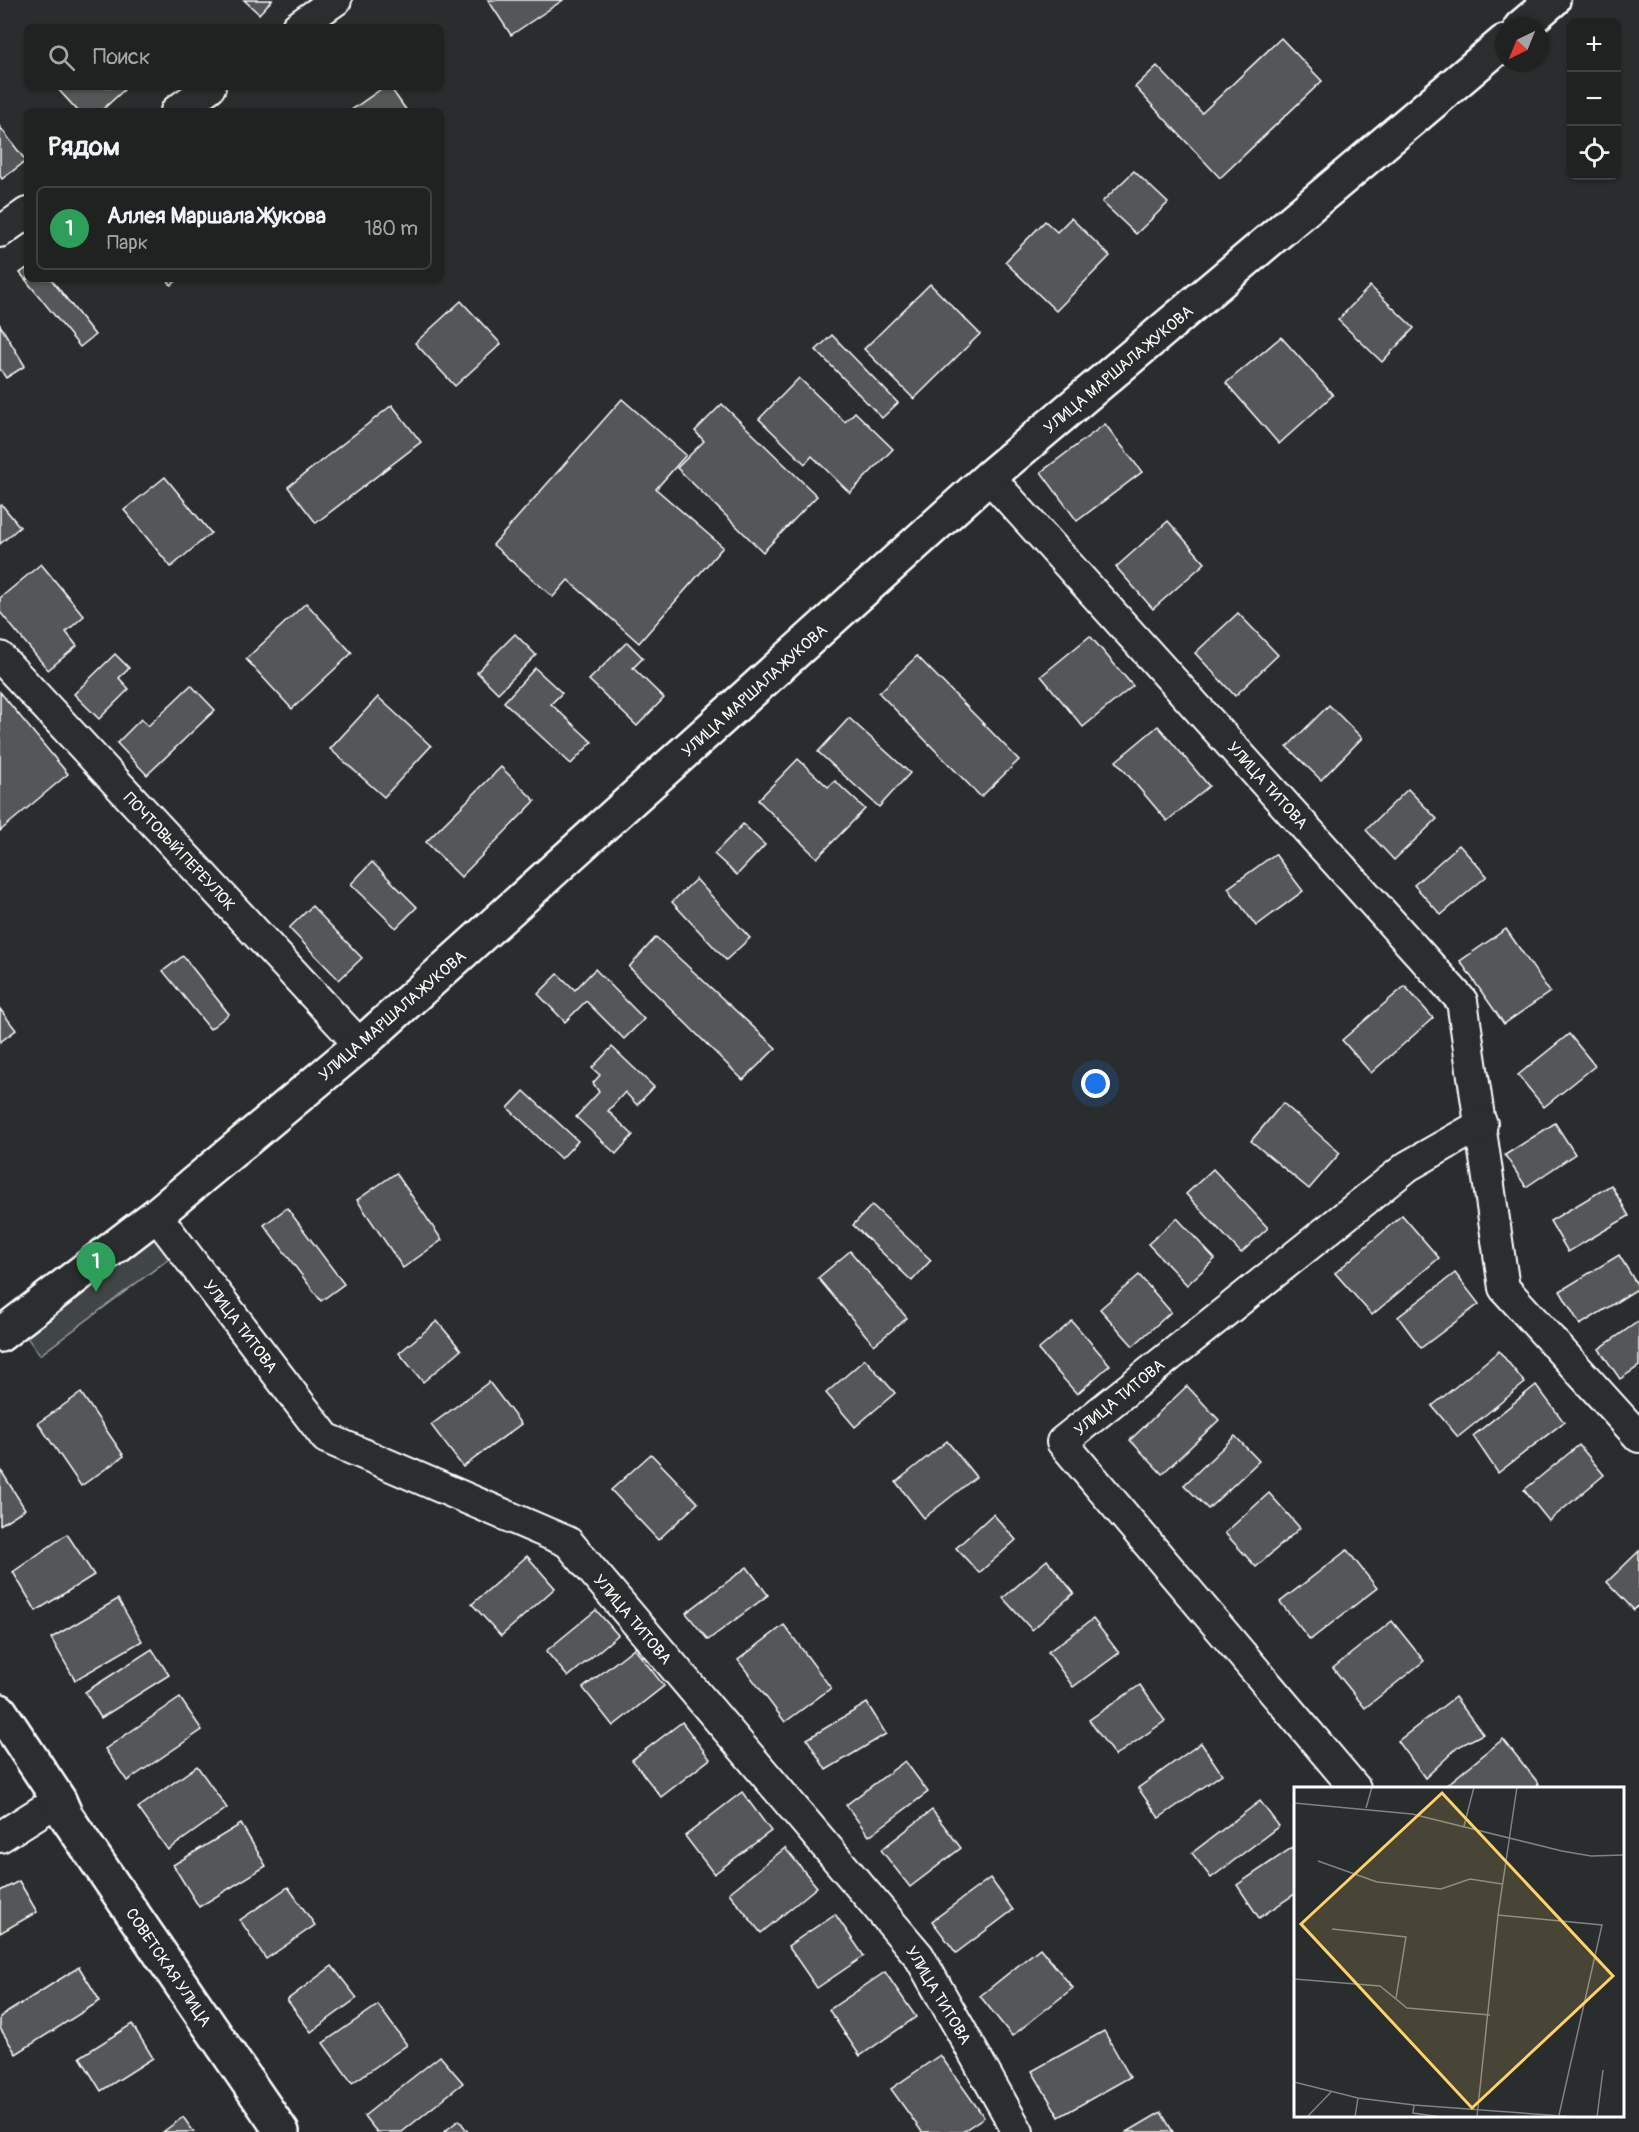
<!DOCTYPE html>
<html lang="ru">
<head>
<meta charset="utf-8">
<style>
	body { margin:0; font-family:Pangolin,sans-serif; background:#282a2a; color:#f1f3f6 }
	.controls { position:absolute; right:18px; top:18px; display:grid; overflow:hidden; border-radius:9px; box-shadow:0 2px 4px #0004 }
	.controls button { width:54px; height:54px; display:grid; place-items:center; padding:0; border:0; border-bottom:2px solid #3d3f40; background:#202222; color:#f1f3f6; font:30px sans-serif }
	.compass { position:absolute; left:1495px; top:18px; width:54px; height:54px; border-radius:50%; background:#202222; box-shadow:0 2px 4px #0004; rotate:223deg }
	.you { position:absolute; left:1096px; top:1084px; width:21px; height:21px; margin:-15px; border:4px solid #fff; border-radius:50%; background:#1a73e8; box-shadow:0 0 0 9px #1a73e833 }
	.badge { display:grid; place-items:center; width:39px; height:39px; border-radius:50%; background:#ffd166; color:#fff; font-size:20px; font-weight:700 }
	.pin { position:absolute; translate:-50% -50px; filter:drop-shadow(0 2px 3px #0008) }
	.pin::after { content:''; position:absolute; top:32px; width:21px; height:18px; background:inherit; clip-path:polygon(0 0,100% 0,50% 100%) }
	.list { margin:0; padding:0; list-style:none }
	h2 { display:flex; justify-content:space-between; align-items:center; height:78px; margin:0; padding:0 24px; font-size:26px }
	h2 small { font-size:20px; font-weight:400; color:#a2a4a5 }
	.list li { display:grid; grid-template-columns:39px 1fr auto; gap:18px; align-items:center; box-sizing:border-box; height:84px; margin:0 12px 12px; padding:0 12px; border:2px solid #3d3f40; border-radius:9px }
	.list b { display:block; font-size:22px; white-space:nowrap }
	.list p { margin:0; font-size:20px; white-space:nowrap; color:#a2a4a5 }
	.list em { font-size:20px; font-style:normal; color:#a2a4a5 }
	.icon { flex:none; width:33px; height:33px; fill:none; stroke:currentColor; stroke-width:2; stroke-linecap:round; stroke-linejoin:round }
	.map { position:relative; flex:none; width:1639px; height:2132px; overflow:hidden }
	.search { position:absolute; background:#202222; box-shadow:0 2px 4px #0004; left:24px; top:24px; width:420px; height:66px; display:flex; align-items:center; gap:15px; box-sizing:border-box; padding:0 21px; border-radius:9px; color:#a2a4a5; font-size:22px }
	.panel { position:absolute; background:#202222; box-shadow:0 2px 4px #0004; left:24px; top:108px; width:420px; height:174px; border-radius:9px }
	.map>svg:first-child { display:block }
	.green { fill:#414445; stroke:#a0a2a2; stroke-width:1.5 }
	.building { fill:#555758; stroke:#fff; stroke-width:1.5 }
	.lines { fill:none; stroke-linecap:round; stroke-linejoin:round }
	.street-casing { stroke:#fff; stroke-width:34 }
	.secondary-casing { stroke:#fff; stroke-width:38 }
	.street { stroke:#2a2d2e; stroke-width:30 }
	.secondary { stroke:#2a2d2e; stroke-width:33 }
	.labels { text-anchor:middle; stroke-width:4.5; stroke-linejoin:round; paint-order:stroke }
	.street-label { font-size:16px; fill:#fff; stroke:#2a2d2e }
	.inset-road { fill:none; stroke:#7f8182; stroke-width:1.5 }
	.view { fill:#ffd166; fill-opacity:0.15; stroke:#ffd166; stroke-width:3 }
	.inset-edge { fill:none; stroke:#fff; stroke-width:3 }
</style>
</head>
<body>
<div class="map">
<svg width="1639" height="2132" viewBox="0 0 1639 2132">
	<rect width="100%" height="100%" fill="#2a2d2e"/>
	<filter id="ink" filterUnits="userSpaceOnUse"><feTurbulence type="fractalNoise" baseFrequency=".0167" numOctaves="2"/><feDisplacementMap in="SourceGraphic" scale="12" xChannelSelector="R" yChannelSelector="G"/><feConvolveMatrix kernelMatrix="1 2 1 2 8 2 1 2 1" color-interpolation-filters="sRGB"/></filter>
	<g filter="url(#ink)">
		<path class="green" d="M153 1227 174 1255 40 1355 21 1329Z"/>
		<g class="building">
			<path d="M244 0H272L259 14Z"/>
			<path d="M488 0H563L511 35Z"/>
			<path d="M1281 38 1322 81 1220 178 1135 87 1157 66 1202 113Z"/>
			<path d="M56 87H122L124 90 101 111H78Z"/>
			<path d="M384 87H390L407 111H350Z"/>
			<path d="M0 127 26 161 2 179 0 176Z"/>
			<path d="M1134 171 1168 203 1136 234 1102 202Z"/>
			<path d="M1071 218 1110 256 1056 311 1005 262 1045 221 1057 232Z"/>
			<path d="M27 268V279H51L95 335 80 347 20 273Z"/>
			<path d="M167 279H179L171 285Z"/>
			<path d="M930 284 980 334 914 399 864 349Z"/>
			<path d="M1370 286 1414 328 1382 362 1338 320Z"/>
			<path d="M461 301 501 344 455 386 415 343Z"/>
			<path d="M0 325 25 366 6 378 0 369Z"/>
			<path d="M832 335 898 403 882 418 816 350Z"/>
			<path d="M1281 337 1333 395 1279 444 1226 383Z"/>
			<path d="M799 378 845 422 855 412 893 449 850 493 812 456 805 464 759 419Z"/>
			<path d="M622 399 686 455 656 489 723 547 639 643 568 580 553 597 493 545Z"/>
			<path d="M722 404 817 496 763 552 677 468 704 441 695 431Z"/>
			<path d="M392 405 421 442 316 523 288 487Z"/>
			<path d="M1105 424 1142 472 1077 521 1041 472Z"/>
			<path d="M165 477 211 533 171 567 124 510Z"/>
			<path d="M2 505 20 527 0 544V506Z"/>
			<path d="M1168 521 1205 563 1153 609 1116 567Z"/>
			<path d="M41 564 84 616 66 632 77 646 48 670 0 612V598Z"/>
			<path d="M306 603 352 653 292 709 246 659Z"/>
			<path d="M1238 613 1278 655 1235 696 1195 653Z"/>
			<path d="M515 634 536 655 498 693 477 672Z"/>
			<path d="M1090 636 1133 686 1083 727 1041 676Z"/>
			<path d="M627 642 643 658 633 668 664 698 637 726 589 680Z"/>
			<path d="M115 654 129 668 119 678 129 689 99 719 74 694Z"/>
			<path d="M917 656 1019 760 981 797 879 693Z"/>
			<path d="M535 668 562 693 551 704 592 742 571 764 504 702Z"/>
			<path d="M191 685 215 710 147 775 117 743 141 719 148 726Z"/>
			<path d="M0 692 68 774 0 831Z"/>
			<path d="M378 697 431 746 384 797 330 749Z"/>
			<path d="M1329 705 1362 738 1321 780 1287 747Z"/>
			<path d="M849 718 910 773 879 807 818 752Z"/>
			<path d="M1158 726 1209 786 1167 821 1116 761Z"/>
			<path d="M798 759 828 787 835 781 865 809 817 858 758 800Z"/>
			<path d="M501 767 535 801 461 877 426 842Z"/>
			<path d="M1408 789 1437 819 1394 860 1366 830Z"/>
			<path d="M743 824 765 845 737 875 714 854Z"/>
			<path d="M1459 845 1487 876 1441 915 1414 885Z"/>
			<path d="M1275 854 1303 891 1256 926 1228 888Z"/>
			<path d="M372 862 417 907 396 928 351 884Z"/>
			<path d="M696 879 750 938 726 960 672 902Z"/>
			<path d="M312 906 362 958 339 980 289 928Z"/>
			<path d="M1506 929 1550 992 1504 1024 1460 961Z"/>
			<path d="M656 937 776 1048 743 1080 629 967Z"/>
			<path d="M183 956 229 1014 210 1029 163 971Z"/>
			<path d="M595 969 644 1019 624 1039 586 1001 565 1022 538 994 558 974 575 990Z"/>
			<path d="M1405 986 1433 1018 1371 1073 1342 1040Z"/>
			<path d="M0 1009 16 1030 0 1042Z"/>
			<path d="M1569 1034 1595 1066 1544 1107 1518 1075Z"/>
			<path d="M612 1047 654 1087 637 1105 625 1092 608 1111 633 1135 616 1154 576 1117 599 1092 593 1083 600 1075 592 1068Z"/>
			<path d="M524 1091 578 1141 561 1159 508 1108Z"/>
			<path d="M1283 1103 1340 1153 1309 1189 1251 1141Z"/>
			<path d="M1555 1123 1575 1154 1526 1187 1505 1155Z"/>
			<path d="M1213 1169 1268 1228 1241 1253 1186 1194Z"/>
			<path d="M396 1173 442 1240 403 1268 357 1200Z"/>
			<path d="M1611 1185 1629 1216 1568 1252 1550 1221Z"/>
			<path d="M872 1205 931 1260 912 1281 853 1225Z"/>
			<path d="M287 1208 344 1284 321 1301 264 1225Z"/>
			<path d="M1402 1215 1439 1258 1372 1315 1335 1273Z"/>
			<path d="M1177 1218 1215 1259 1187 1285 1148 1244Z"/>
			<path d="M850 1251 907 1318 874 1345 818 1278Z"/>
			<path d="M1619 1255 1639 1288 1580 1325 1560 1291Z"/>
			<path d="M1455 1273 1479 1304 1421 1348 1398 1317Z"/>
			<path d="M1139 1275 1171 1312 1133 1346 1100 1309Z"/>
			<path d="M437 1321 461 1350 423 1382 399 1353Z"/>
			<path d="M1072 1321 1110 1365 1077 1394 1038 1350Z"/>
			<path d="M1639 1321V1366L1620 1379 1599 1349Z"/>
			<path d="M1499 1351 1525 1383 1458 1437 1432 1406Z"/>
			<path d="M865 1359 895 1393 855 1427 826 1393Z"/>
			<path d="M489 1382 521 1424 463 1467 431 1425Z"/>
			<path d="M1536 1385 1564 1422 1498 1473 1473 1436Z"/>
			<path d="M1187 1386 1219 1420 1162 1474 1130 1440Z"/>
			<path d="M81 1393 124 1456 81 1486 38 1423Z"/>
			<path d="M1235 1436 1259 1461 1208 1509 1184 1485Z"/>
			<path d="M947 1441 976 1477 924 1518 896 1482Z"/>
			<path d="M1579 1445 1604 1475 1549 1521 1524 1490Z"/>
			<path d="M651 1454 698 1503 658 1540 611 1490Z"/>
			<path d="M0 1469 25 1509 0 1525Z"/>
			<path d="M1269 1493 1300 1528 1256 1567 1225 1533Z"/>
			<path d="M993 1514 1016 1540 979 1573 956 1548Z"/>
			<path d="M67 1534 94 1575 36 1611 13 1572Z"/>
			<path d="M1347 1550 1377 1588 1310 1640 1280 1602Z"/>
			<path d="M1639 1551V1605L1634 1610 1607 1582Z"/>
			<path d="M527 1556 555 1588 501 1636 472 1604Z"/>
			<path d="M1047 1560 1074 1593 1032 1630 1003 1598Z"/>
			<path d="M747 1567 768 1595 708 1640 686 1613Z"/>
			<path d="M118 1599 142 1641 75 1680 51 1638Z"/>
			<path d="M596 1610 618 1635 568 1677 546 1651Z"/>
			<path d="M1093 1619 1119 1653 1073 1687 1048 1652Z"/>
			<path d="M1392 1621 1424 1661 1365 1708 1333 1668Z"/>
			<path d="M784 1625 831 1688 785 1722 738 1660Z"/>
			<path d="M634 1648 664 1686 613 1726 583 1688Z"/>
			<path d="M152 1649 169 1675 101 1718 85 1692Z"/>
			<path d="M1140 1685 1165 1721 1115 1756 1089 1720Z"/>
			<path d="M1455 1697 1483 1734 1458 1747 1425 1778 1398 1741Z"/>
			<path d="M180 1698 202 1730 127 1781 105 1749Z"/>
			<path d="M867 1703 886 1734 826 1770 807 1739Z"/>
			<path d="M682 1722 710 1759 661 1797 632 1760Z"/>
			<path d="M1503 1739 1539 1784 1534 1788H1443Z"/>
			<path d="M1201 1743 1222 1774 1159 1818 1138 1788Z"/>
			<path d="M905 1761 928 1792 869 1836 846 1805Z"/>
			<path d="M197 1766 227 1808 168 1850 138 1808Z"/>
			<path d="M742 1792 771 1831 714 1874 685 1836Z"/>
			<path d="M1260 1801 1279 1826 1211 1878 1192 1853Z"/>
			<path d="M932 1810 961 1848 910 1887 881 1850Z"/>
			<path d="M241 1824 266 1866 199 1907 173 1865Z"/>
			<path d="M1296 1845V1893L1259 1918 1237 1885Z"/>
			<path d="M785 1848 817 1887 761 1933 729 1893Z"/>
			<path d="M990 1878 1013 1910 956 1953 932 1921Z"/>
			<path d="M19 1881 37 1912 0 1933V1891Z"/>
			<path d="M288 1887 315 1925 266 1959 240 1920Z"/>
			<path d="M835 1914 864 1956 817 1988 788 1946Z"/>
			<path d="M1040 1948 1073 1988 1012 2036 980 1996Z"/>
			<path d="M332 1966 357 1998 311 2032 287 2000Z"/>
			<path d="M79 1967 100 2001 16 2054 0 2028V2017Z"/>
			<path d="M885 1972 916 2017 860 2056 829 2010Z"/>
			<path d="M378 2005 407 2045 352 2083 323 2043Z"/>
			<path d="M132 2024 153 2058 101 2091 80 2057Z"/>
			<path d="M1104 2031 1130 2077 1059 2117 1032 2071Z"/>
			<path d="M940 2055 984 2117 962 2132H922L891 2089Z"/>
			<path d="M440 2056 463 2083 402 2132H377L364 2116Z"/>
			<path d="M1161 2112 1173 2132H1127Z"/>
			<path d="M183 2117 194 2132H163Z"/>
			<path d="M459 2120 468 2132H444Z"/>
		</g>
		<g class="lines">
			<g class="street-casing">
				<g id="street">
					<path d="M297 27 336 0"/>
					<path d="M176 111 210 87"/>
					<path d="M0 232 27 213"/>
					<path d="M989 477 1462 1001 1504 1288 1639 1437"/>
					<path d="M0 657 360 1045"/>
					<path d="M156 1215 326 1438 568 1542 919 1956 1018 2132"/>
					<path d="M1355 1788 1062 1442 1408 1166 1482 1124"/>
					<path d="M0 1837 59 1800"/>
				</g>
			</g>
			<g class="secondary-casing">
				<g id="secondary">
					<path d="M1521 27 1553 0"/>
					<path d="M0 1335 156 1215 360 1045 989 477 1504 42"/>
					<path d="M0 1711 59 1800 66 1816 282 2132"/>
				</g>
			</g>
			<use href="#street" class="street"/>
			<use href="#secondary" class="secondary"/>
		</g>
	</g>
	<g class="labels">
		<g class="street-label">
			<text transform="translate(1118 369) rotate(-40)" y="6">УЛИЦА МАРШАЛА ЖУКОВА</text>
			<text transform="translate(754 690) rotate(-42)" y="6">УЛИЦА МАРШАЛА ЖУКОВА</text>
			<text transform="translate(1268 785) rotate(48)" y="6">УЛИЦА ТИТОВА</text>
			<text transform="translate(180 851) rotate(47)" y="6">ПОЧТОВЫЙ ПЕРЕУЛОК</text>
			<text transform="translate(392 1015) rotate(-41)" y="6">УЛИЦА МАРШАЛА ЖУКОВА</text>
			<text transform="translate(241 1326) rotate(53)" y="6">УЛИЦА ТИТОВА</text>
			<text transform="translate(1119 1397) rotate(-39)" y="6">УЛИЦА ТИТОВА</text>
			<text transform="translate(633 1619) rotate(50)" y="6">УЛИЦА ТИТОВА</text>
			<text transform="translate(169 1967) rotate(56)" y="6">СОВЕТСКАЯ УЛИЦА</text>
			<text transform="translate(939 1995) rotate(59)" y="6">УЛИЦА ТИТОВА</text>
		</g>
	</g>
	<g transform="translate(1294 1787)">
		<rect width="330" height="330" fill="#2a2d2e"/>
		<path class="inset-road" d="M0 16 118 27 268 64 297 69 330 68M72 21 78 0M170 39 180 0M24 74 83 95 147 102 176 92 208 97M204 128 308 138 265 328M38 142 112 150 102 211M0 192 86 199 113 221 196 228M0 295 64 311 120 318 282 330M120 318 119 326 147 330M13 330 38 304M61 330 64 311M183 330 204 128 223 0M303 330 309 283"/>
		<path class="view" d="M148 6 319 189 178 321 7 137Z"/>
		<rect width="330" height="330" class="inset-edge"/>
	</g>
</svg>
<div class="controls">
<button>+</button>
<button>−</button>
<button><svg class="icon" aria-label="locate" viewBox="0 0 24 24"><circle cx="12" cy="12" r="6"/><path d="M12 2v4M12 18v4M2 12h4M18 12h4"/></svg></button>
</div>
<svg class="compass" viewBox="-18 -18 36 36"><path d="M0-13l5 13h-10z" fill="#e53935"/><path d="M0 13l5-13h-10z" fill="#a2a4a5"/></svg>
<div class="you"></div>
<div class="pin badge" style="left:96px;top:1292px;background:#2e9e5b">1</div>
<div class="search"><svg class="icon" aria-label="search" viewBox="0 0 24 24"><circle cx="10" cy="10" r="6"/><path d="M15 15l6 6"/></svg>Поиск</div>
<section class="panel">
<h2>Рядом<small></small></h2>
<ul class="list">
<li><span class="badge" style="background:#2e9e5b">1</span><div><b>Аллея Маршала Жукова</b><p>Парк</p></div><em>180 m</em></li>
</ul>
</section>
</div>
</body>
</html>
